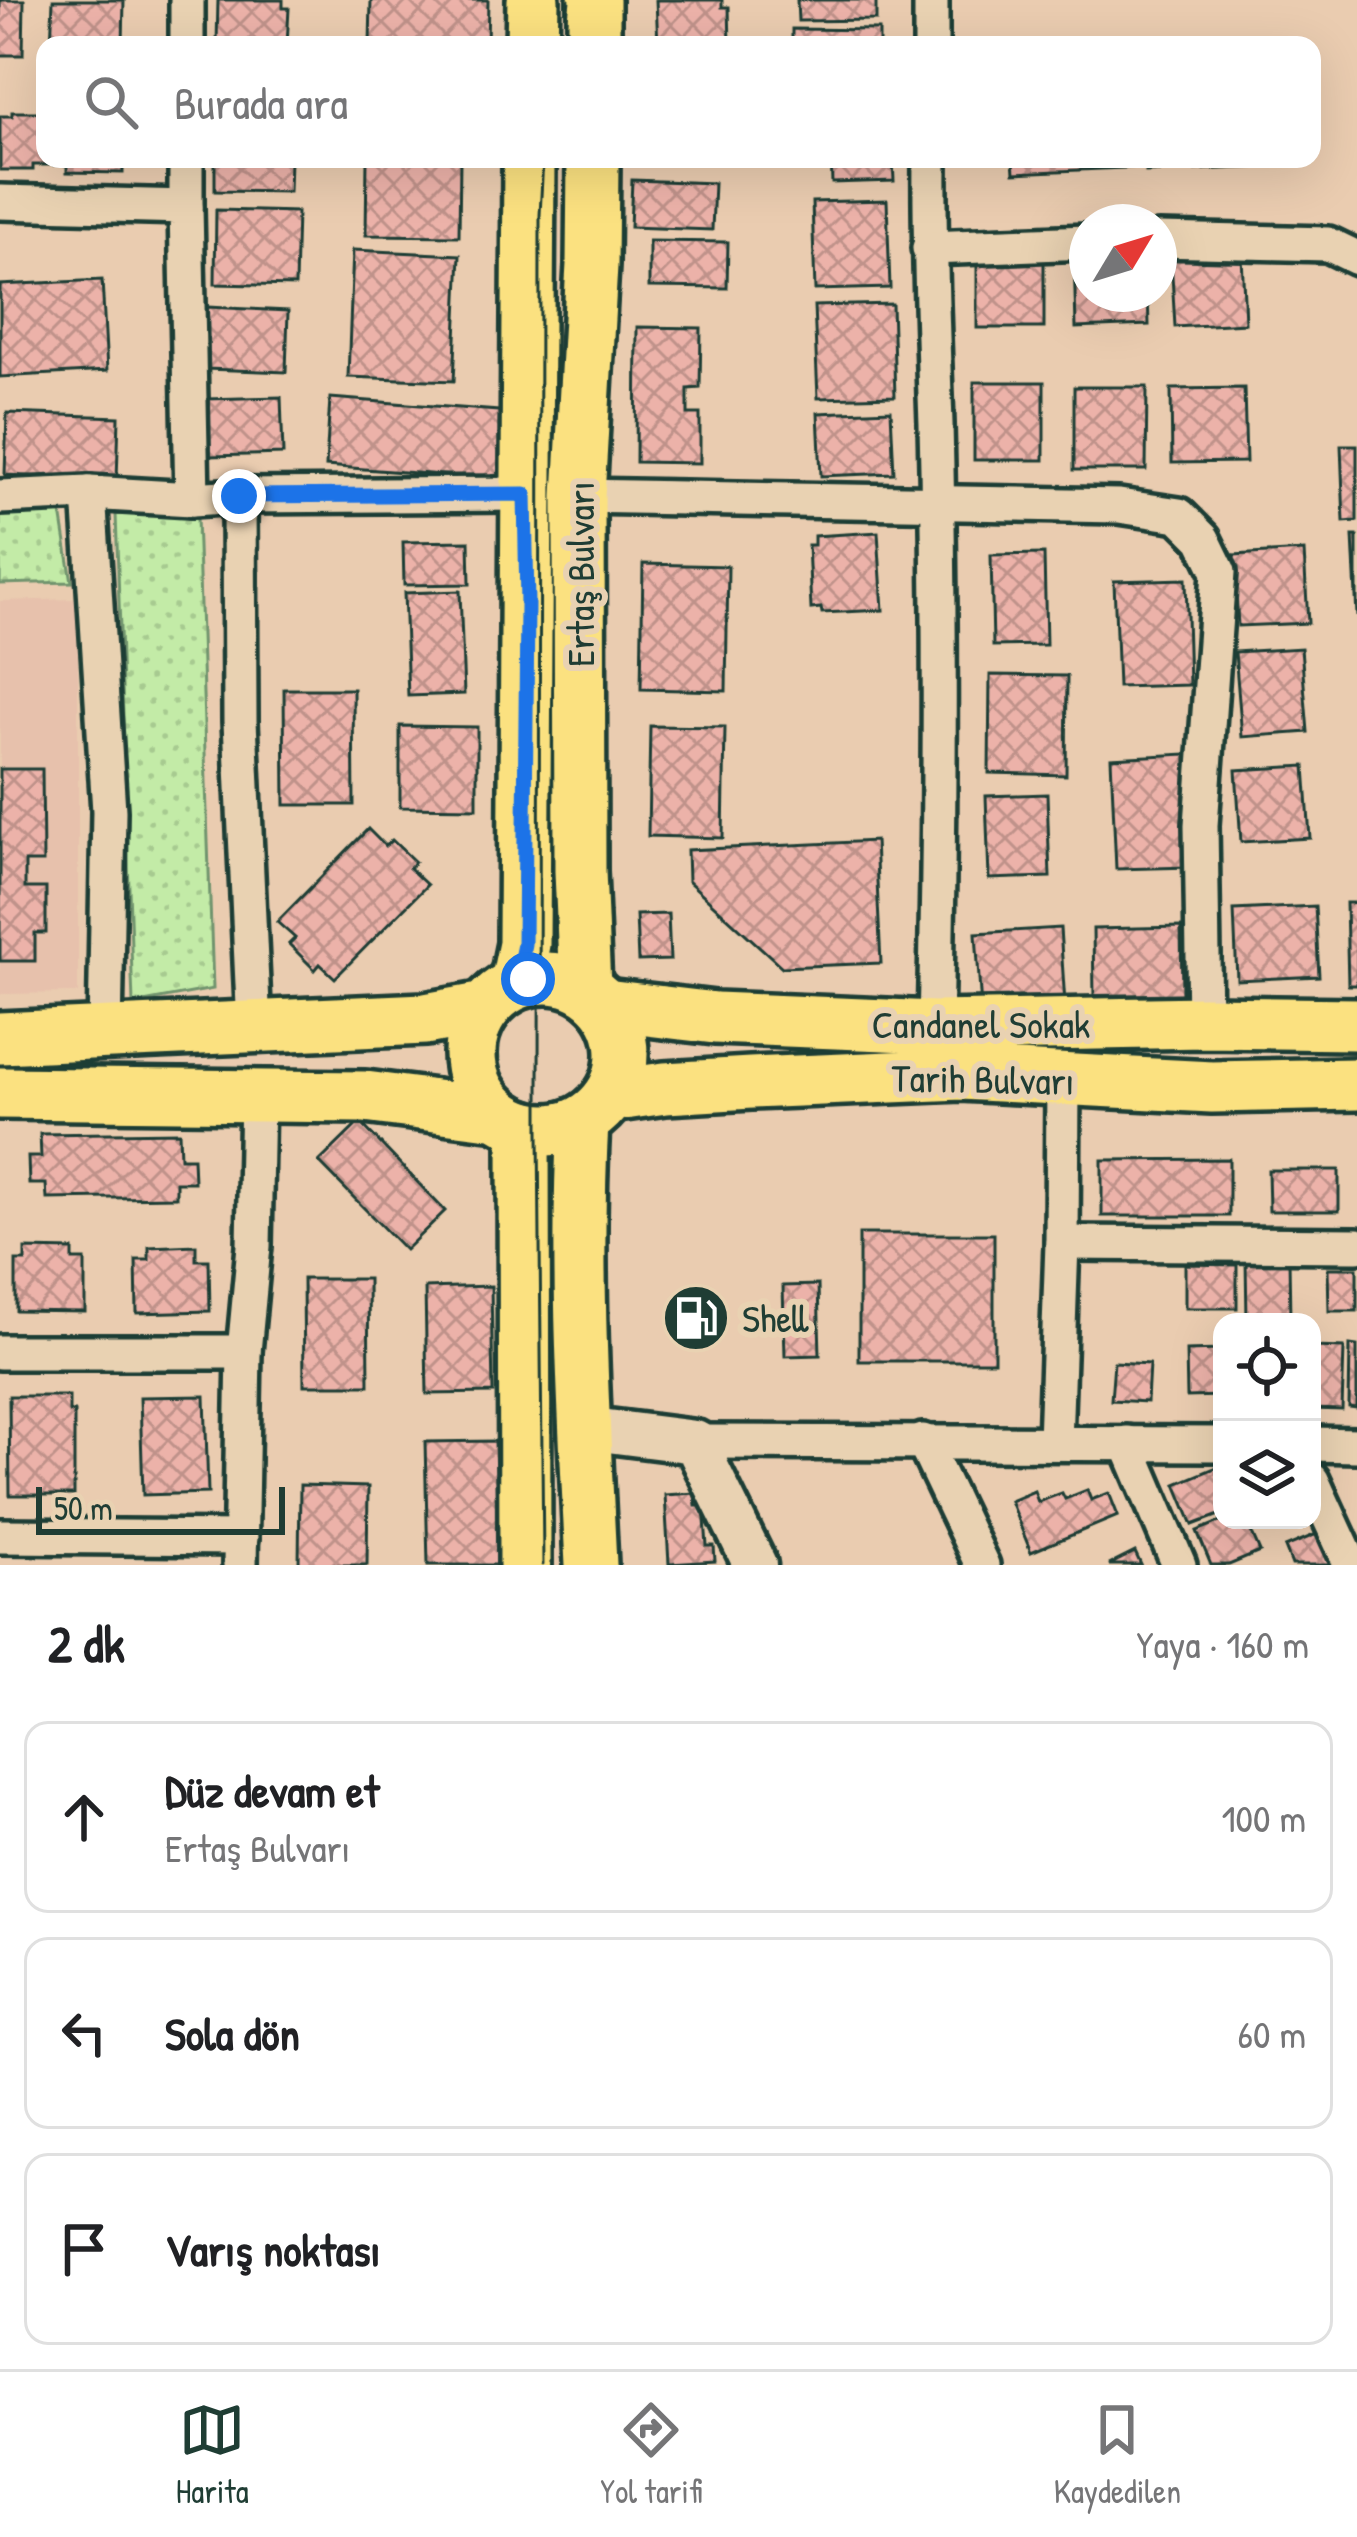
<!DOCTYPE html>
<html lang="tr">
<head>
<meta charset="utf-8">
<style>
	body { margin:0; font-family:"Patrick Hand",sans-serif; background:#f2f2f2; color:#202124 }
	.controls { position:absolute; right:36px; bottom:36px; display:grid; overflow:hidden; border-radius:24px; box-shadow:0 12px 48px #0002 }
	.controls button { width:108px; height:108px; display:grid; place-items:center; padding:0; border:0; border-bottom:3px solid #e0e0e0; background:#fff; color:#202124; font:60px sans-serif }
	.compass { position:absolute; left:1069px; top:204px; width:108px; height:108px; border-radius:50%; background:#fff; box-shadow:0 12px 48px #0002; rotate:52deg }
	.scale { position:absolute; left:36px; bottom:30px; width:249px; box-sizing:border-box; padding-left:12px; border:6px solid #1f3d34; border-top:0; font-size:33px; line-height:42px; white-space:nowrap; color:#1f3d34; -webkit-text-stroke:9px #e9d2b2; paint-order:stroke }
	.stop { position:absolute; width:36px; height:36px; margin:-27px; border:9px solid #1a73e8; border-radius:50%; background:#fff }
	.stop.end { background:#1a73e8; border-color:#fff; box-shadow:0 3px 12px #0008 }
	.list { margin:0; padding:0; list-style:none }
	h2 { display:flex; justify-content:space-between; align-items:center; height:156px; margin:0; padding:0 48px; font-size:51px }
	h2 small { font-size:39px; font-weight:400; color:#757577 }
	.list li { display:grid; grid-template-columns:78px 1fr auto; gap:36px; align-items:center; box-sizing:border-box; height:192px; margin:0 24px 24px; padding:0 24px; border:3px solid #e0e0e0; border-radius:24px }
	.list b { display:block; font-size:45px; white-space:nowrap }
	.list p { margin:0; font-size:39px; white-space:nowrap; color:#757577 }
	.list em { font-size:39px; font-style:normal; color:#757577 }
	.icon { flex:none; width:66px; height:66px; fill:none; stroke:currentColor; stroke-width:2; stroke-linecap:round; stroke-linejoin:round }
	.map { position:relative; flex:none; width:1357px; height:1565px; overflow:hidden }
	.search { position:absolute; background:#fff; box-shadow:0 12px 48px #0002; left:36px; right:36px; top:36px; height:132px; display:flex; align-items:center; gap:30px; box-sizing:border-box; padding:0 42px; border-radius:24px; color:#757577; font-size:45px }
	.sheet { height:804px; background:#fff }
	nav { display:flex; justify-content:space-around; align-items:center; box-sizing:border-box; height:168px; border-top:3px solid #e0e0e0; background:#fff; font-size:33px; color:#757577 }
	nav a { display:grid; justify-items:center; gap:6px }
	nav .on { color:#1f3d34 }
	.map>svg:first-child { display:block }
	.built { fill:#e7c1ac }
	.park { fill:url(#park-dots); stroke:#71946e; stroke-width:3 }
	.building { fill:url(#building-cross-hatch); stroke:#1f3d34; stroke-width:3 }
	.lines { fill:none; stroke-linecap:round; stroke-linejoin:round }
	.minor-casing { stroke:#1f3d34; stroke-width:42 }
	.tertiary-casing { stroke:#1f3d34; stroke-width:51 }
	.primary-casing { stroke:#1f3d34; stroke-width:60 }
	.minor { stroke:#e9d2b2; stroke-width:33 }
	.tertiary { stroke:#e9d2b2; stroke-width:42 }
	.primary { stroke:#fbe180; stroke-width:51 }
	.tram { stroke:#1f3d34; stroke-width:3 }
	.route { stroke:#1a73e8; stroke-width:15 }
	.labels { text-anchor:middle; stroke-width:12; stroke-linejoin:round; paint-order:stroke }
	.street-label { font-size:39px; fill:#1f3d34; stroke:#e9d2b2 }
	.poi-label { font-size:39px; fill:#1f3d34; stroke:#e9d2b2; text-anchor:start }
</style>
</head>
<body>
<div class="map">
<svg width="1357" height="1565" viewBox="0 0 1357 1565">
	<defs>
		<pattern id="park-dots" width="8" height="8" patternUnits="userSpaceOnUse" patternTransform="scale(3)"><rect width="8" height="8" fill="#c3eba7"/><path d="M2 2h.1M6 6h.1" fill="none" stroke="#a7ca90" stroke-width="1.8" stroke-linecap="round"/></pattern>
		<pattern id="building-cross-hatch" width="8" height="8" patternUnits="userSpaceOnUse" patternTransform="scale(3)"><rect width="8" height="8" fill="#ecb2a9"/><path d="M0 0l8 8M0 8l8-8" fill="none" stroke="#bf928a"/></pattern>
	</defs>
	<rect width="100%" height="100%" fill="#eaccb0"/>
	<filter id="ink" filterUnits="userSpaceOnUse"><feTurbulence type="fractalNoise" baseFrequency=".00833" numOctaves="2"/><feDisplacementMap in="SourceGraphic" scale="24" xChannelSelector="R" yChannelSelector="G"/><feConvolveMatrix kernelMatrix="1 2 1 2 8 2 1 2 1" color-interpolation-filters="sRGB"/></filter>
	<g filter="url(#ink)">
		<path class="built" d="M78 599V993L0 994V601Z"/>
		<g class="park">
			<path d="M0 511 61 512 72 582 0 584Z"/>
			<path d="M116 514 197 517 213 989 133 1004Z"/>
		</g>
		<g class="building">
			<path d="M0 0H24L23 55H0Z"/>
			<path d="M53 0H124L123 45H51Z"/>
			<path d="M218 0H283V8H289L287 45H217Z"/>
			<path d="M371 0H488L487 45H370Z"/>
			<path d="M656 0H722V7H729L730 45H658Z"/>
			<path d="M797 0H876V20L798 21Z"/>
			<path d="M792 29 879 30V45H792Z"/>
			<path d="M12 112H45V159H123V173L67 172V165H33V170H0V116H12Z"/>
			<path d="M215 159H290L289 192 215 191Z"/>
			<path d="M367 159H460L459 236 366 235Z"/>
			<path d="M831 159H893L894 181 832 183Z"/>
			<path d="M1013 159H1267V167L1146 172V167L1014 173Z"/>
			<path d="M632 180 714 183 712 230 630 227Z"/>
			<path d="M887 200 890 288 815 290 812 202Z"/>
			<path d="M216 210 297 212 295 286 215 284Z"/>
			<path d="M649 241 728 242 727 288 649 287Z"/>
			<path d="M353 250 460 255 454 381 348 377Z"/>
			<rect x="977" y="254" width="67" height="74"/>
			<path d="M1242 255 1245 323 1175 327 1171 258Z"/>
			<path d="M1074 257H1087V294H1148L1149 325 1076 328Z"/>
			<path d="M102 280 107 371 0 377V285Z"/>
			<path d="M892 304 895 396 818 398 814 306Z"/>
			<path d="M207 307 288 311 286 372 205 369Z"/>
			<path d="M637 327 701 328 700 388 688 389V414H700V463L636 462Z"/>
			<rect x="974" y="382" width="70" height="78"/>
			<path d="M1074 387H1147L1146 470H1074Z"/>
			<path d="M1244 388 1246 462 1172 463 1171 389Z"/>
			<path d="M281 397 283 454 209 456 207 399Z"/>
			<path d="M330 398 511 412 507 480 326 466Z"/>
			<path d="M891 410 894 473 821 476 818 413Z"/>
			<path d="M7 413 119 417 117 480 5 475Z"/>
			<path d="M1341 445H1357V521L1344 522Z"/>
			<path d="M878 532 883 610 822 613 821 608 811 609 808 545H814V536Z"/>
			<path d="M1353 536H1357V617Z"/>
			<path d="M469 541 470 584 404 585 403 542Z"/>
			<path d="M1304 551 1308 623 1238 626 1234 555Z"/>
			<path d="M1044 554 1046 645 993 646 991 555Z"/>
			<path d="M643 564 728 566 726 691 641 689Z"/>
			<path d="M1186 579 1189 685 1118 687 1114 581Z"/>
			<path d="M460 591 464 694 408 696 404 593Z"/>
			<path d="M1301 648 1308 732 1242 737 1235 652Z"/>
			<path d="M990 675 1067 676 1066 775 989 773Z"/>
			<path d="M284 689H353L354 805H285Z"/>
			<path d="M400 726 477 727V808L400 807Z"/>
			<path d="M650 726 725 727 723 838 648 836Z"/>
			<path d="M1186 754 1191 867 1116 869 1111 758Z"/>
			<path d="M1305 766 1310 838 1241 842 1236 770Z"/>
			<path d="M0 769H42L43 862H25V888H46V933H35V961H0Z"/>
			<path d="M1047 794 1050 877 989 879 986 796Z"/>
			<path d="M368 829 385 846 392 840 415 862 409 868 427 885 335 978 320 964 315 970 289 944 295 938 277 922Z"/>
			<path d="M875 841 881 963 782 967 688 881 687 850Z"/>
			<path d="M1346 903H1357V985H1348Z"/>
			<path d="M1315 906 1319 976 1237 980 1234 910Z"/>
			<path d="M668 914 670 960 638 961 636 915Z"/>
			<path d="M1181 927 1182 996 1094 997 1093 929Z"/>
			<path d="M1060 928 1065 1004 981 1009 976 933Z"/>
			<path d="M360 1122 445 1211 405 1250 319 1162Z"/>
			<path d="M179 1132 180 1158H193L194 1182H176V1197L47 1199 46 1184H29L28 1157H41L40 1134Z"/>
			<path d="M1229 1159V1216H1102V1160Z"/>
			<path d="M1268 1170H1339V1211H1269Z"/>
			<rect x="859" y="1234" width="135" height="127"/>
			<path d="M196 1245V1260H209L210 1311 137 1313 136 1260H149V1247Z"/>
			<path d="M25 1249 73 1250V1260H85V1312L16 1311V1261H25Z"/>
			<path d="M1289 1259 1290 1320 1247 1321 1246 1260Z"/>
			<path d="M1185 1264 1237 1265V1308H1185Z"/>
			<path d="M1328 1268H1357V1311H1329Z"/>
			<path d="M303 1279H368L369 1385H304Z"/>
			<path d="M818 1285 820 1355 785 1356 783 1286Z"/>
			<path d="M491 1286 493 1393 427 1394 425 1288Z"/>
			<path d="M1350 1345 1357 1346V1408L1349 1407Z"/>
			<path d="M1312 1347 1344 1348 1342 1410 1312 1409Z"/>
			<path d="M1222 1350V1396L1187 1397 1186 1351Z"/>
			<path d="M1114 1362 1149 1364 1147 1402 1111 1400Z"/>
			<path d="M9 1396H69V1412H74V1495H10Z"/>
			<path d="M205 1396 208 1493 143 1495 140 1397Z"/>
			<path d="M495 1441 498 1565H428L425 1442Z"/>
			<path d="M1222 1465V1514L1193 1525 1176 1484Z"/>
			<path d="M300 1485 368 1487 367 1565H299Z"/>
			<path d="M1087 1490 1091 1500 1109 1493 1118 1516 1031 1552 1010 1501 1034 1491 1038 1502 1062 1493 1065 1499Z"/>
			<path d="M695 1493 696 1506H704L707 1546H714L715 1561 669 1564 665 1495Z"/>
			<path d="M1224 1520H1246L1260 1552 1229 1565H1211L1197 1531Z"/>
			<path d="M1324 1531 1339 1565H1292L1285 1547Z"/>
			<path d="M1135 1552 1141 1565H1109Z"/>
		</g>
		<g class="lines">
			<g class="minor-casing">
				<g id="minor">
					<path d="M187 45V0"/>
					<path d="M931 45V0"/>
					<path d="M930 159C929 248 933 336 936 424 941 625 940 826 935 1027"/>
					<path d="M0 202 186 207 192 499"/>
					<path d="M186 207V159"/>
					<path d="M1159 240 1328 244 1357 258"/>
					<path d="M929 248 1087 242"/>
					<path d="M89 493 109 811 105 1034"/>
					<path d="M239 496 240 721 254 1028"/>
					<path d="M579 496 1119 506 1179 515 1203 539 1219 572 1201 825 1204 1022"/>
					<path d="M0 497 89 493 192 499 239 496 525 494"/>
					<path d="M1062 1243 1357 1245"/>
					<path d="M0 1352H244"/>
					<path d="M923 1441 982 1565"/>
					<path d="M695 1442 1222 1444"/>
					<path d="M1055 1442 1062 1243 1063 1079"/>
					<path d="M1127 1443 1179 1565"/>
					<path d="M1312 1444 1357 1445"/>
					<path d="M1312 1480 1351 1565"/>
					<path d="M0 1536 241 1538"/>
					<path d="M240 1565 244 1352 254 1246 257 1095"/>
				</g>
			</g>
			<g class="tertiary-casing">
				<path id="tertiary" d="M584 1428 695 1442 755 1565"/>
			</g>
			<g class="primary-casing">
				<g id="primary">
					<path d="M532 45 533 0"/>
					<path d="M594 45V0"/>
					<circle cx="546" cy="1054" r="76"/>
					<path d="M516 983 524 944 529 159"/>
					<path d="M585 988 580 871 579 496 592 265 593 159"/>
					<path d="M605 1005 715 1018 935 1027 1204 1022 1357 1024"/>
					<path d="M0 1038 425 1019 485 1008"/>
					<path d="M0 1093 365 1097 498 1114"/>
					<path d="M610 1096 665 1088 751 1083 961 1074 1212 1087 1357 1084"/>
					<path d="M583 1121C575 1269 584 1417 591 1565"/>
					<path d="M524 1127 525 1565"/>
				</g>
			</g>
			<use href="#minor" class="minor"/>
			<use href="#tertiary" class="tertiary"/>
			<use href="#primary" class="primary"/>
			<g class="tram">
				<path d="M564 45 569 0"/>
				<path d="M543 159 540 215 539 1131 543 1565"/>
			</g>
		</g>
	</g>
	<g class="lines" filter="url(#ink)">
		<path class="route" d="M239 496 525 494 527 604 524 944 516 983 528 979"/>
	</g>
	<defs>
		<g id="fuel-disc" transform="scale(3.45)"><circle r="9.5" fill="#1f3d34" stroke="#e9d2b2"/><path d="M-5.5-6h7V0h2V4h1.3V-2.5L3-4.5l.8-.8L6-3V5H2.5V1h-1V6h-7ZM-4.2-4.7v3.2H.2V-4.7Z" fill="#fff"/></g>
	</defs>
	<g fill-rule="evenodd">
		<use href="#fuel-disc" x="696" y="1318"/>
	</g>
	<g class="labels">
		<g class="street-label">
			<text transform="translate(580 574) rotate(-90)" y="14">Ertaş Bulvarı</text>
			<text x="981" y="1038">Candanel Sokak</text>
			<text transform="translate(983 1079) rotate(1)" y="14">Tarih Bulvarı</text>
		</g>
		<g class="poi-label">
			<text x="742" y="1332">Shell</text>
		</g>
	</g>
</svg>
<div class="controls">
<button><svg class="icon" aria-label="locate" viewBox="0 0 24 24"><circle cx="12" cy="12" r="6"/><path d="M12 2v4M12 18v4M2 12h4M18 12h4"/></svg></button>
<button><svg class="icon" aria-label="layers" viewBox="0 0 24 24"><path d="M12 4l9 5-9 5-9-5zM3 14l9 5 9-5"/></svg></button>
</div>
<svg class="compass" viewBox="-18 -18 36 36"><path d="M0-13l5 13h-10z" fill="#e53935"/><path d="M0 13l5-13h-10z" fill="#757577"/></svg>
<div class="scale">50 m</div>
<div class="stop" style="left:528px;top:979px"></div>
<div class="stop end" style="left:239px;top:496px"></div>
<div class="search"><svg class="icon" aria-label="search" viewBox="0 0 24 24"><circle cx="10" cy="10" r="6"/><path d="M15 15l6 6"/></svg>Burada ara</div>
</div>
<section class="sheet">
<h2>2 dk<small>Yaya · 160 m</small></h2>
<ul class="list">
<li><svg class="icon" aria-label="ahead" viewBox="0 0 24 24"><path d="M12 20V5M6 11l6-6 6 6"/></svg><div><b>Düz devam et</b><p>Ertaş Bulvarı</p></div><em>100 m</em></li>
<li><svg class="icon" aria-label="left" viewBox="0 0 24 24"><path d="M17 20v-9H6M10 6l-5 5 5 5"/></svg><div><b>Sola dön</b></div><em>60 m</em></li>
<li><svg class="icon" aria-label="arrive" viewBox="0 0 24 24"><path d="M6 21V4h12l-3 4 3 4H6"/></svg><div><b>Varış noktası</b></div></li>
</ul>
</section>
<nav>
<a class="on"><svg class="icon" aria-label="map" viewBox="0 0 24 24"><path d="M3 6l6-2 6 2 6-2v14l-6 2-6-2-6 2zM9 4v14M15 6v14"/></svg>Harita</a>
<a><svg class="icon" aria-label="directions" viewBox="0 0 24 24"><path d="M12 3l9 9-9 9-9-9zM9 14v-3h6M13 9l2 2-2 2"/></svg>Yol tarifi</a>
<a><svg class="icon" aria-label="saved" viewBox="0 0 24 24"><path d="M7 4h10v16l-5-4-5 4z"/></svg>Kaydedilen</a>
</nav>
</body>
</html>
